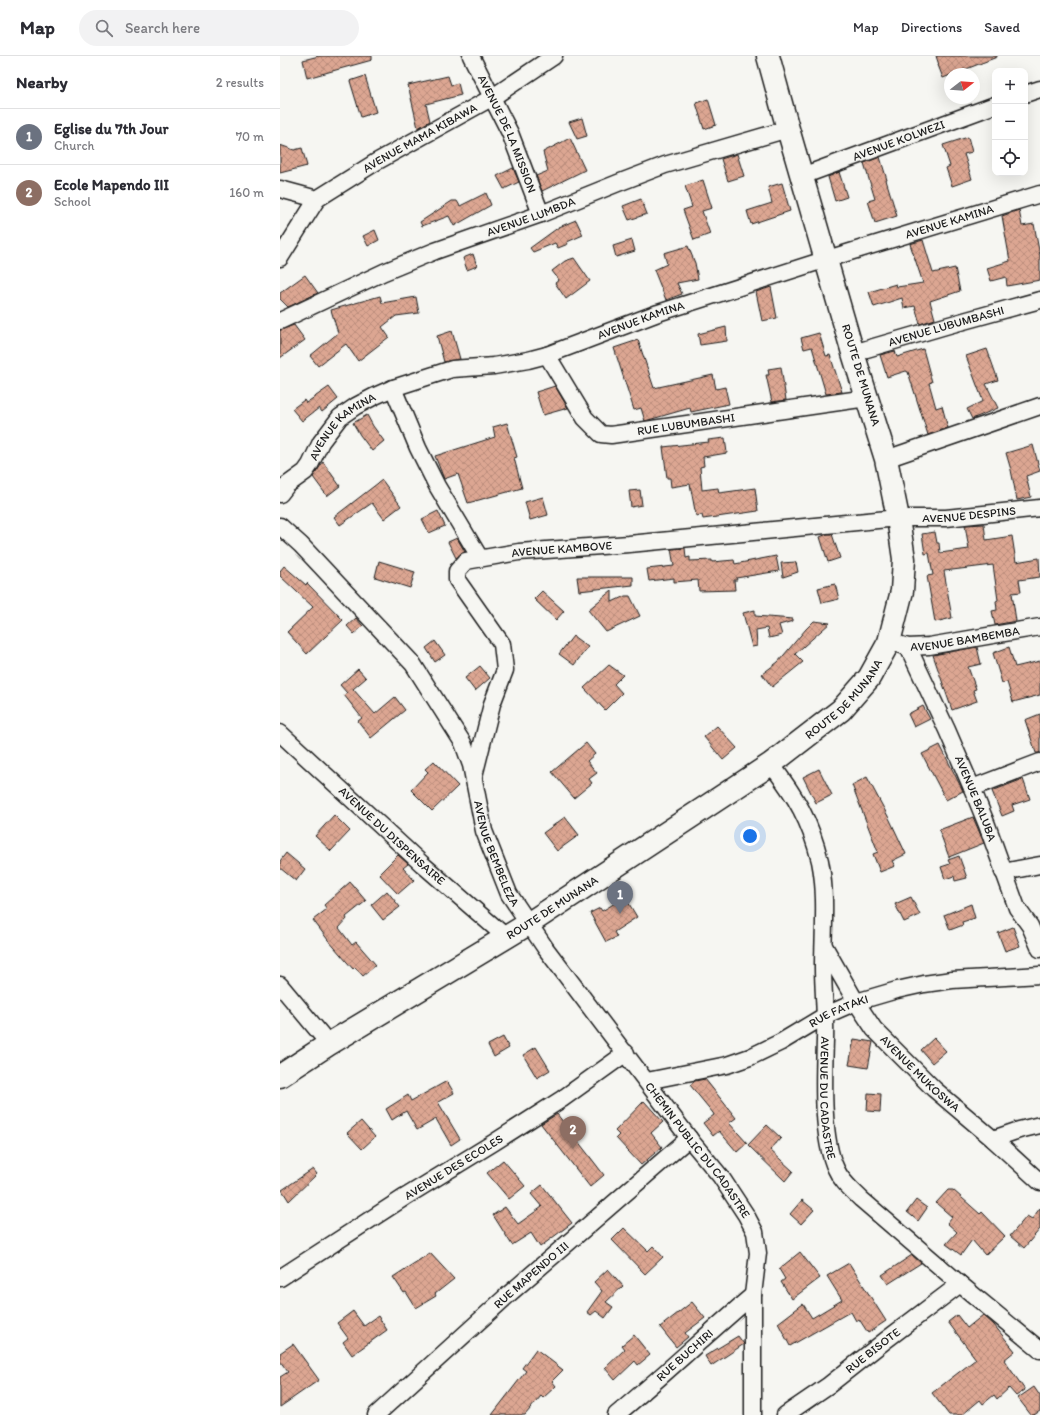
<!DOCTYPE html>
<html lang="en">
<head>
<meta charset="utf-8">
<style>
	body { margin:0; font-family:Itim,sans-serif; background:#f2f2f3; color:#2b2b33 }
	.controls { position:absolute; right:12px; top:12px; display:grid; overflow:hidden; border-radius:8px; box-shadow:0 4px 16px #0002 }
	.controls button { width:36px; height:36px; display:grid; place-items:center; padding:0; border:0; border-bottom:1px solid #e1e1e2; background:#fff; color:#2b2b33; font:20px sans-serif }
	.compass { position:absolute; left:664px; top:12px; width:36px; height:36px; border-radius:50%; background:#fff; box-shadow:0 4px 16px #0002; rotate:73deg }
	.you { position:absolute; left:470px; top:780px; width:14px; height:14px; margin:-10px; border:3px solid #fff; border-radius:50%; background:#1a73e8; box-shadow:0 0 0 6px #1a73e833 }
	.badge { display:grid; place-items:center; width:26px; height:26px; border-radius:50%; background:#1c1c1c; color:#fff; font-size:13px; font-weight:700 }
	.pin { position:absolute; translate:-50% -33px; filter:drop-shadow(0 1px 2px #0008) }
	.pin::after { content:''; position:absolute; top:21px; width:14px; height:12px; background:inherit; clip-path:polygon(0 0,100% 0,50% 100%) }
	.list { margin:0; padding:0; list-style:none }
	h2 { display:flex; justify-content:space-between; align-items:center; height:52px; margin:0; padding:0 16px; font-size:17px }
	h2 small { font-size:13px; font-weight:400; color:#7c7c81 }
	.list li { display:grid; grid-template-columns:26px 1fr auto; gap:12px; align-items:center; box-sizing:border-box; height:56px; padding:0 16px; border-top:1px solid #e1e1e2 }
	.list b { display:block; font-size:15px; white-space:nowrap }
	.list p { margin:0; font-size:13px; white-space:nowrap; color:#7c7c81 }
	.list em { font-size:13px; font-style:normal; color:#7c7c81 }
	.icon { flex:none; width:22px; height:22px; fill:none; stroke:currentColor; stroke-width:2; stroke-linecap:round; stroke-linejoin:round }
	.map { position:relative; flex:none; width:760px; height:1359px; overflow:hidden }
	header { display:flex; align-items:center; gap:24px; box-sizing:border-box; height:56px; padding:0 20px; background:#fff; border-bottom:1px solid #e1e1e2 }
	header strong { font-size:19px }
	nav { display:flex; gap:22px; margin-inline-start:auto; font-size:14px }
	.search { width:280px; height:36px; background:#f2f2f3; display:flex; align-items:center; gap:10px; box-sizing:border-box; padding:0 14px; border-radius:22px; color:#7c7c81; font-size:15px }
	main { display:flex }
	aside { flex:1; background:#fff }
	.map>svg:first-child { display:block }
	.building { fill:url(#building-cross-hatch); stroke:#1c1c1c }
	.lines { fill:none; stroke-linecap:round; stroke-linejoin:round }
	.minor-casing { stroke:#1c1c1c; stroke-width:19 }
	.secondary-casing { stroke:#1c1c1c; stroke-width:25 }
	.minor { stroke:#f6f6f2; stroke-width:16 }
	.secondary { stroke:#f6f6f2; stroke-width:22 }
	.labels { text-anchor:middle; stroke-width:3; stroke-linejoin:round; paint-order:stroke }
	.street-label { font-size:12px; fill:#1c1c1c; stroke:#f6f6f2 }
</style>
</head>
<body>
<header>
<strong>Map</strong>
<div class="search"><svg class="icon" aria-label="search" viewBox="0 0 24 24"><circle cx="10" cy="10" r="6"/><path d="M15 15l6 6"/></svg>Search here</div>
<nav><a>Map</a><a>Directions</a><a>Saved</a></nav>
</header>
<main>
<aside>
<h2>Nearby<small>2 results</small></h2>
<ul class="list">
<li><span class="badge" style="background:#6b7280">1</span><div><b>Eglise du 7th Jour</b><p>Church</p></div><em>70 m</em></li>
<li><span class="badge" style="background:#8d6e63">2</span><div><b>Ecole Mapendo III</b><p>School</p></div><em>160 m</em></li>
</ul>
</aside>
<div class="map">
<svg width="760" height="1359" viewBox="0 0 760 1359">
	<defs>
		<pattern id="building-cross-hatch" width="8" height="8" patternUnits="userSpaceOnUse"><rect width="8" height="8" fill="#dca692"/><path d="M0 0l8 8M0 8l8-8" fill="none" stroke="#bc8e7d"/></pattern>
	</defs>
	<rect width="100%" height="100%" fill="#f6f6f2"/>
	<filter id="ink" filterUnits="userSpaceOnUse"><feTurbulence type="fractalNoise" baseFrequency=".025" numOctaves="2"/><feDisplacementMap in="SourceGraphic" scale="8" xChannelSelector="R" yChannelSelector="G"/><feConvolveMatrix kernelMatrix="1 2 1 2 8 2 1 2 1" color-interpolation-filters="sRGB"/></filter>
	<g filter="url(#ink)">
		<g class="building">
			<path d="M39 0H92V4L27 22 23 4Z"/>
			<path d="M656 0H717V1L663 22 658 9H659Z"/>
			<path d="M85 20 96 56 81 61 70 25Z"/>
			<path d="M168 20 171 29 178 27 181 39 146 48 150 65 138 72 128 29Z"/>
			<path d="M428 43 436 69 424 73 416 47Z"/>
			<path d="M302 62 307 80 297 83 289 66Z"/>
			<path d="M688 81 692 96 684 98 692 123 672 130 666 112 670 110 663 89Z"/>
			<path d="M290 82 305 114 262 135 256 120 268 115 263 96Z"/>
			<path d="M0 89 14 94 22 92 27 110 0 117Z"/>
			<path d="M457 98 464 120 448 125 441 103Z"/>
			<path d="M600 101 607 124H606L617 160 595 167 588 145 595 143 584 107Z"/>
			<path d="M233 112 239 126 224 133 217 120Z"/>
			<path d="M559 116 567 141 555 145 548 121Z"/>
			<path d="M423 124 432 152 422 155 430 178 414 184 403 154 412 151 405 130Z"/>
			<path d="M502 127 510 155 471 168 467 155 492 147 488 131Z"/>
			<path d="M206 137 211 149 174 170 169 160 142 170 140 166 172 145H177L180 150Z"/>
			<path d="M361 143 367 158 349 164 343 150Z"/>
			<path d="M739 154 742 170 754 168 760 200V224L727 230 726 221 711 225 707 212 730 205 722 160Z"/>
			<path d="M296 164 303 179 287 186 288 188 278 192 275 187 253 196 250 192 279 171Z"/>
			<path d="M95 174 99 184 88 190 83 180Z"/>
			<path d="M352 184 355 195 336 201 333 190Z"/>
			<path d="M643 184 653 217 675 212 680 235 650 245 655 263 640 268 635 250 624 252 622 242 594 251 589 236 616 228 617 231 643 227 630 188Z"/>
			<path d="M408 190 415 207 418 223 397 227 402 238 386 244 374 214 387 208 384 197Z"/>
			<path d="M193 198 197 210 187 214 183 202Z"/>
			<path d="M294 202 310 225 286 243 275 227 279 224 272 215 285 205Z"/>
			<path d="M25 219 38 237 8 251 0 243V237Z"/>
			<path d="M491 231 497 262 482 265 476 236Z"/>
			<path d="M100 240 102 247 136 241 139 257 116 260 102 271 109 281 78 305 66 288 38 310 30 300 58 277 51 254Z"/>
			<path d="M14 269 25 284 0 302V274Z"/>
			<path d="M446 271 447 285 420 289 418 278Z"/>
			<path d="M172 275 180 303 164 306 157 280Z"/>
			<path d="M539 277 546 300 550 299 562 336 546 338 532 291 524 293 521 282Z"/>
			<path d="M358 284 374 332 433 319 436 333 445 331 449 348 411 356 410 352 365 365 361 352 354 354 334 292Z"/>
			<path d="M643 293 652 326 649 327 656 352 662 350 668 372 648 379 628 316 626 315 607 321 600 299 615 295 617 301Z"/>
			<path d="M707 293 718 324 706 328 718 352 692 363 687 353 703 345 686 300Z"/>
			<path d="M501 311 506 344 492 346 486 319H489L488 313Z"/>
			<path d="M275 330 288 352 263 359 256 336Z"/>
			<path d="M49 331 58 343 42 356 39 352 22 365 12 353 24 344 26 347Z"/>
			<path d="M87 359 93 370 104 385 92 395 80 379 73 367Z"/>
			<path d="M227 367 237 401 234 402 242 432 188 447 178 418 164 423 155 400 215 381 213 371Z"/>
			<path d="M445 382 447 397 423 401 424 410 420 411 422 434 438 432 439 437 475 432 478 455 423 463 422 459 416 460 410 428 391 431 390 422H387L383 391 429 386 428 384Z"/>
			<path d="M753 389 760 415 746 420 751 441 737 444 731 414 726 397Z"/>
			<path d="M43 406 60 430 47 440 33 421Z"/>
			<path d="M102 424 121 450 104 463 92 447 60 469 54 461Z"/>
			<path d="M360 434 362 449 351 451 349 435Z"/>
			<path d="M263 441 268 459 250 464 245 446Z"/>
			<path d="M158 455 165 470 149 477 142 463Z"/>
			<path d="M704 468 706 484 732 480 736 506 759 502 760 521 739 524 741 536 732 537 736 565 715 569 712 555 717 554 716 545 718 544 713 509 664 515 672 562 655 566 647 520 653 519 649 497 645 498 642 478 655 476 657 487H659L660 497 689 493 685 469Z"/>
			<path d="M547 478H552L560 502 548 506 540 481Z"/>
			<path d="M177 482 185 496 176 502 168 486Z"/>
			<path d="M405 492 406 502 410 501V505L432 504V506L454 504 455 508 496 500 499 515 456 522 457 524H454L455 534 419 535 418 524 394 526V522L369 525 367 513 394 510 391 493Z"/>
			<path d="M99 505 135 516 130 532 95 521Z"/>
			<path d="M516 506 518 516 503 521 501 507Z"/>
			<path d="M4 510 26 529 27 527 63 564 27 598 7 576 33 551 0 520V515Z"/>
			<path d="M297 521H353V529L299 535Z"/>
			<path d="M555 528 559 543 542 547 538 532Z"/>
			<path d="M332 534V546L345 540H350L360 560 326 576 308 554Z"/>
			<path d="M262 535 284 555 276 564 254 543Z"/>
			<path d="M475 554V560L513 563V565L499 569 502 579 489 582 487 572 476 574 477 590 472 591 463 557Z"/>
			<path d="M76 562 83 570 74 578 67 570Z"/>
			<path d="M534 565 550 567 515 598 523 606 492 631 482 618 498 606 526 573Z"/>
			<path d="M293 580 308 591 294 609 279 598Z"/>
			<path d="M155 585 165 599 155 606 146 592Z"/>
			<path d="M697 591 701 608 688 611 696 633 693 634 697 645 672 654 653 599Z"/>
			<path d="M729 591 735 611 760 605V639L733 646 727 626 722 627 713 597Z"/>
			<path d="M329 609 343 619 334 628 342 637 325 654 304 632Z"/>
			<path d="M200 610 210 622 195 635 185 622Z"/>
			<path d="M78 613 86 622 73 633 95 658 115 641 125 654 91 682 78 665 82 662 64 639 67 637 60 629Z"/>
			<path d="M643 650 650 663 634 671 628 658Z"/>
			<path d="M760 658V697H756L745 664Z"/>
			<path d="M437 670 457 692 443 704 424 681Z"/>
			<path d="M306 687 315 698 307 705 317 717 309 723 312 727 294 742 272 716Z"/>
			<path d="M660 689 683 735 666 744 642 698Z"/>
			<path d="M154 705 178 730 152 755 131 734 148 716 145 713Z"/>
			<path d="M539 713 552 739 536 747 523 721Z"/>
			<path d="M587 721 610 764 626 798 612 805 615 810 600 816 593 798 598 796 572 729Z"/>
			<path d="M743 723 750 743 732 749 734 755 722 760 712 735Z"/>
			<path d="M54 759 70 775 51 795 35 780Z"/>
			<path d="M285 761 299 779 277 795 263 777Z"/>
			<path d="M693 761 704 787 669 801 659 774Z"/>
			<path d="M6 797 25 813 16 825 0 812V805Z"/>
			<path d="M118 799 128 808 123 812 134 824 118 838 99 818Z"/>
			<path d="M679 800 687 822 675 825 674 820 665 823 661 811 670 808 668 804Z"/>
			<path d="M70 826 86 845 66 861 67 863 59 872 72 889 76 886 96 909 83 920 75 911 73 913 48 884 33 864 47 853 44 849Z"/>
			<path d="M107 835 120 851 103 864 91 849Z"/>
			<path d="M345 841 357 861 334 876 337 881 326 886 310 857 320 852 322 855Z"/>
			<path d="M631 841 640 859 624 866 615 848Z"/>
			<path d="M691 848 695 862 682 866 683 869 670 874 664 859Z"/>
			<path d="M733 871 740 890 725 895 718 877Z"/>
			<path d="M223 981 229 992 214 1001 208 989Z"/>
			<path d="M654 982 666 995 652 1007 641 994Z"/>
			<path d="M574 983 593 986 588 1012 569 1009Z"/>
			<path d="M256 991 270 1014 257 1022 243 999Z"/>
			<path d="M425 1023 456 1062 449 1067 467 1087 457 1096 439 1075 433 1080 423 1067 434 1059 433 1057 410 1029 415 1025Z"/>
			<path d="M167 1025 174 1037 158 1046 180 1083 171 1089 156 1063 137 1074 126 1055 112 1064 106 1053 128 1039 131 1045Z"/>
			<path d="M588 1037 601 1038 600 1056 587 1055Z"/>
			<path d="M364 1045 383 1066 371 1077 382 1091 361 1109 336 1082 339 1079 335 1075Z"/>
			<path d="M277 1058 324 1119 310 1131 261 1068Z"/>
			<path d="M81 1065 95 1081 82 1093 67 1077Z"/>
			<path d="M487 1069 501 1082 490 1094 513 1115 505 1125 468 1089Z"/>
			<path d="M223 1104 245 1130 229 1143 207 1117Z"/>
			<path d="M33 1113 37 1118 9 1145 2 1134Z"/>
			<path d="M262 1129 292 1167 260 1191 251 1177 232 1189 213 1159 225 1151 238 1168 262 1151 251 1138Z"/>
			<path d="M668 1134H673L700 1158 702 1156 725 1180 705 1199 692 1184 681 1199 666 1188 677 1176 667 1167 672 1161 656 1147Z"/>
			<path d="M522 1144 534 1154 521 1168 510 1158Z"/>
			<path d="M636 1144 647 1152 638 1165 627 1156Z"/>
			<path d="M760 1152V1173L744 1192 730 1180 747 1160 752 1163Z"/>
			<path d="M344 1172 368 1195 373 1190 383 1201 365 1218 332 1184Z"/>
			<path d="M520 1196 540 1222 512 1243 501 1226 505 1223 499 1213Z"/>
			<path d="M150 1197 174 1223 155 1238 156 1240 136 1252 126 1236 124 1237 113 1221Z"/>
			<path d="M632 1199 641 1207 608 1228 602 1219Z"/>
			<path d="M569 1207 606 1265 588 1277 579 1263 576 1265 571 1256 568 1257 510 1290 498 1267 523 1248 532 1262 562 1244 547 1220Z"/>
			<path d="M328 1213 343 1230 326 1246 333 1251 325 1262 316 1255 311 1259 307 1256 322 1235 314 1226Z"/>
			<path d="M412 1246 425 1262 405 1277 408 1281 396 1291 380 1271Z"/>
			<path d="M73 1255 84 1270 98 1260 107 1274 72 1299 63 1286 68 1282 57 1267Z"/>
			<path d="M677 1259 687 1272 703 1259 714 1269 735 1295 724 1304 745 1334 736 1340 729 1332 717 1343 714 1339 703 1348 700 1344 682 1359H669L652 1337 696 1303 668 1266Z"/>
			<path d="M354 1279 370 1299 358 1309 355 1305 335 1324 325 1312 345 1293 342 1289Z"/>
			<path d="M458 1280 464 1288 431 1310 425 1300Z"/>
			<path d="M13 1288 39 1324 0 1351V1321L8 1316 0 1305V1297Z"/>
			<path d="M256 1293 283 1314 272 1325 276 1330 263 1342 261 1340 245 1359H212L246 1315 242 1312Z"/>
			<path d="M754 1331 760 1340V1355L754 1359H751L738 1342Z"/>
		</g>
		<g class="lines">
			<g class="minor-casing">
				<g id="minor">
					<path id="s1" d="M191 0 230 77 261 158"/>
					<path d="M745 38 760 33"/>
					<path id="s2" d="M522 120 715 49"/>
					<path id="s3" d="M0 133 37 143 96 106 213 41 274 0"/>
					<path d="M0 202 37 143"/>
					<path id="s4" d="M0 265 104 216 155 195 261 158 338 127 385 109 508 73"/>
					<path id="s5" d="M573 297 669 269 760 244"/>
					<path id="s6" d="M267 299 305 362 321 378 331 379 587 342"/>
					<path d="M113 332 138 392 157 430 200 502"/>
					<path d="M606 403 760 350"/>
					<path id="s7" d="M0 438 7 429 25 416 30 409 41 386 60 361 76 350 95 340 113 332 172 313 214 310 248 304 267 299 378 257 547 203 760 138"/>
					<path id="s8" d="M0 470 21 489 133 608 183 687 191 709 204 775 229 838 266 893 412 1086 441 1121 466 1159 475 1176 478 1197 473 1239V1359"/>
					<path id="s9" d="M618 588 628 591 649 590 760 571"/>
					<path id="s10" d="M628 591 667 674 692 732 707 769 737 852 750 870 760 893"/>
					<path id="s11" d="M0 677 142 808 226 881"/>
					<path id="s12" d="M491 708C516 741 530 764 540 805 547 839 543 876 543 911 543 935 546 959 545 984 544 1019 541 1082 556 1113 561 1125 572 1134 581 1143L680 1228 760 1294"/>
					<path id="s13" d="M194 720 212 648 225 614 222 588 177 524V515L186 505 239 496 349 488 618 462H666L760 452"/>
					<path d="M692 732 760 706"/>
					<path d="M723 816 760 809"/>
					<path id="s14" d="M544 890 576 946 594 973 654 1033 713 1083 760 1126"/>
					<path d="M0 929 49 988"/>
					<path id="s15" d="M367 1025 447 1009 470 1001 501 986 546 959 576 946 617 934 644 928 672 924 760 919"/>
					<path d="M713 1083 739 1074 760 1069"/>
					<path id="s16" d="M0 1222 125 1141 213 1087 282 1043 346 997"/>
					<path id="s17" d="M96 1359 229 1238 409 1082"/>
					<path id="s18" d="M336 1359C383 1320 427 1278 473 1239"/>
					<path id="s19" d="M505 1359 549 1329 606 1284 680 1228"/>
				</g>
			</g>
			<g class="secondary-casing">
				<g id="secondary">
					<path id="s20" d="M0 1020 49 988 248 868 491 708 561 654 589 622 609 586 622 535 624 503 618 462 606 403 573 297 508 73 488 0"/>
				</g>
			</g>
			<use href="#minor" class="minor"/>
			<use href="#secondary" class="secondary"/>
		</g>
	</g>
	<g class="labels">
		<g class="street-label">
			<text dy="4" stroke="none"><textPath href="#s1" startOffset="86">AVENUE DE LA MISSION</textPath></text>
			<text dy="4" stroke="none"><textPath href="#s3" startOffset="158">AVENUE MAMA KIBAWA</textPath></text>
			<text dy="4" stroke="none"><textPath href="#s2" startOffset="103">AVENUE KOLWEZI</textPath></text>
			<text dy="4" stroke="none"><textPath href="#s4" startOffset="272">AVENUE LUMBDA</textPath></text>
			<text dy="4" stroke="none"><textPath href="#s7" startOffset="742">AVENUE KAMINA</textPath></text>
			<text dy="4" stroke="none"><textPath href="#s7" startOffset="418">AVENUE KAMINA</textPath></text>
			<text dy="4" stroke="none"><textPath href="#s5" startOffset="97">AVENUE LUBUMBASHI</textPath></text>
			<text transform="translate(581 319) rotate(73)" y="4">ROUTE DE MUNANA</text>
			<text dy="4" stroke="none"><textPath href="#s6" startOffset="182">RUE LUBUMBASHI</textPath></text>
			<text dy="4" stroke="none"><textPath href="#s7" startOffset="94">AVENUE KAMINA</textPath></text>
			<text dy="4" stroke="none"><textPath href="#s13" startOffset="743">AVENUE DESPINS</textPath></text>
			<text dy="4" stroke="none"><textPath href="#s13" startOffset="334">AVENUE KAMBOVE</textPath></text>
			<text dy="4" stroke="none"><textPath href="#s9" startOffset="68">AVENUE BAMBEMBA</textPath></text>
			<text dy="4" stroke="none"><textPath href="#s20" startOffset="680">ROUTE DE MUNANA</textPath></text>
			<text dy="4" stroke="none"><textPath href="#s10" startOffset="166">AVENUE BALUBA</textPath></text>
			<text dy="4" stroke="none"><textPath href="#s11" startOffset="152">AVENUE DU DISPENSAIRE</textPath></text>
			<text dy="4" stroke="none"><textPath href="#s8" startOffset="401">AVENUE BEMBELEZA</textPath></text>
			<text dy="4" stroke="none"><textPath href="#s20" startOffset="320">ROUTE DE MUNANA</textPath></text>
			<text dy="4" stroke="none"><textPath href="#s15" startOffset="206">RUE FATAKI</textPath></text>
			<text dy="4" stroke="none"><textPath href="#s14" startOffset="161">AVENUE MUKOSWA</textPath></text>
			<text dy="4" stroke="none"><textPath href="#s12" startOffset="347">AVENUE DU CADASTRE</textPath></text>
			<text dy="4" stroke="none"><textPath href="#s8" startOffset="762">CHEMIN PUBLIC DU CADASTRE</textPath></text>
			<text dy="4" stroke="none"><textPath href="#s16" startOffset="206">AVENUE DES ECOLES</textPath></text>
			<text dy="4" stroke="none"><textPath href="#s17" startOffset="209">RUE MAPENDO III</textPath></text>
			<text dy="4" stroke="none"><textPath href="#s19" startOffset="109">RUE BISOTE</textPath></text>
			<text dy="4" stroke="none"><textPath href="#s18" startOffset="91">RUE BUCHIRI</textPath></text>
		</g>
	</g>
</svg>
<div class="controls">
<button>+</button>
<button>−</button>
<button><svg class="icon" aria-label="locate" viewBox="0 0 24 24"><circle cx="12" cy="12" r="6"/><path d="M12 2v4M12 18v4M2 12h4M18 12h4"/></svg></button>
</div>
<svg class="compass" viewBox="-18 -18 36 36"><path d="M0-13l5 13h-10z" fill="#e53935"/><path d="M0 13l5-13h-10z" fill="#7c7c81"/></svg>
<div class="you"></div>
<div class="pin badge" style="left:340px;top:858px;background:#6b7280">1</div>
<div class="pin badge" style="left:293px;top:1093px;background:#8d6e63">2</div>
</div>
</main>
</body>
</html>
